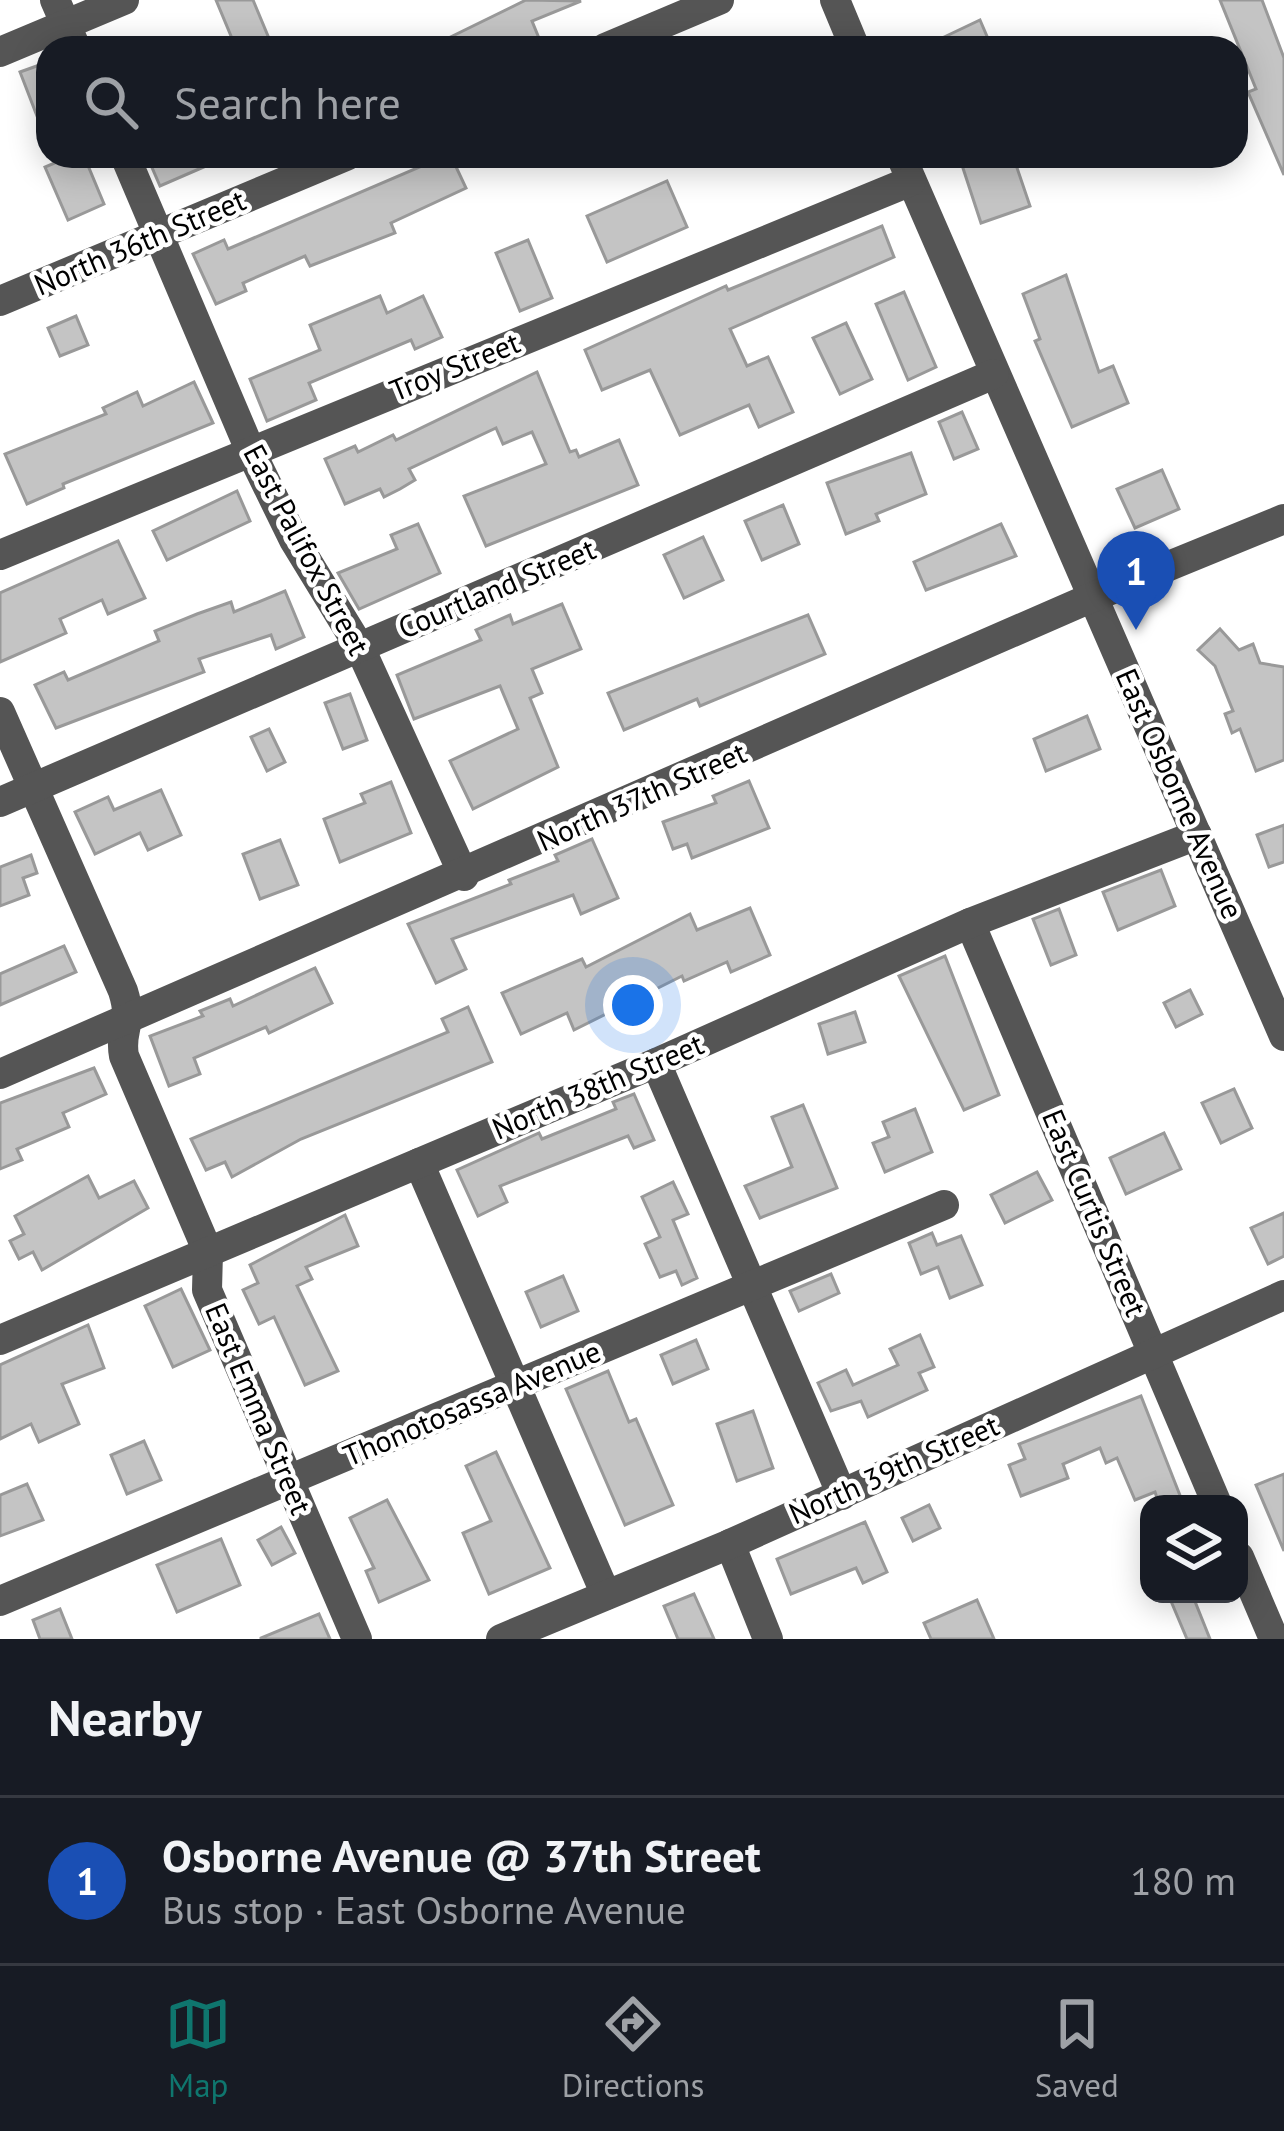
<!DOCTYPE html>
<html lang="en">
<head>
<meta charset="utf-8">
<style>
	body { margin:0; font-family:"PT Sans",sans-serif; background:#20242c; color:#f1f3f6 }
	.controls { position:absolute; right:36px; bottom:36px; display:grid; overflow:hidden; border-radius:24px; box-shadow:0 6px 30px #0003 }
	.controls button { width:108px; height:108px; display:grid; place-items:center; padding:0; border:0; border-bottom:3px solid #363941; background:#171b24; color:#f1f3f6; font:60px sans-serif }
	.you { position:absolute; left:633px; top:1005px; width:42px; height:42px; margin:-30px; border:9px solid #fff; border-radius:50%; background:#1a73e8; box-shadow:0 0 0 18px #1a73e833 }
	.badge { display:grid; place-items:center; width:78px; height:78px; border-radius:50%; background:#0f766e; color:#fff; font-size:39px; font-weight:700 }
	.pin { position:absolute; translate:-50% -99px; filter:drop-shadow(0 3px 6px #0008) }
	.pin::after { content:''; position:absolute; top:63px; width:42px; height:36px; background:inherit; clip-path:polygon(0 0,100% 0,50% 100%) }
	.list { margin:0; padding:0; list-style:none }
	h2 { display:flex; justify-content:space-between; align-items:center; height:156px; margin:0; padding:0 48px; font-size:51px }
	h2 small { font-size:39px; font-weight:400; color:#9ea1a6 }
	.list li { display:grid; grid-template-columns:78px 1fr auto; gap:36px; align-items:center; box-sizing:border-box; height:168px; padding:0 48px; border-top:3px solid #363941 }
	.list b { display:block; font-size:45px; white-space:nowrap }
	.list p { margin:0; font-size:39px; white-space:nowrap; color:#9ea1a6 }
	.list em { font-size:39px; font-style:normal; color:#9ea1a6 }
	.icon { flex:none; width:66px; height:66px; fill:none; stroke:currentColor; stroke-width:2; stroke-linecap:round; stroke-linejoin:round }
	.map { position:relative; flex:none; width:1284px; height:1639px; overflow:hidden }
	.search { position:absolute; background:#171b24; box-shadow:0 6px 30px #0003; left:36px; right:36px; top:36px; height:132px; display:flex; align-items:center; gap:30px; box-sizing:border-box; padding:0 42px; border-radius:36px; color:#9ea1a6; font-size:45px }
	.sheet { height:324px; background:#171b24 }
	nav { display:flex; justify-content:space-around; align-items:center; box-sizing:border-box; height:168px; border-top:3px solid #363941; background:#171b24; font-size:33px; color:#9ea1a6 }
	nav a { display:grid; justify-items:center; gap:6px }
	nav .on { color:#0f766e }
	.map>svg:first-child { display:block }
	.building { fill:#c4c4c4; stroke:#999; stroke-width:3 }
	.lines { fill:none; stroke-linecap:round; stroke-linejoin:round }
	.minor { stroke:#555; stroke-width:30 }
	.labels { text-anchor:middle; stroke-width:9; stroke-linejoin:round; paint-order:stroke }
	.street-label { font-size:30px; fill:#000; stroke:#fff }
</style>
</head>
<body>
<div class="map">
<svg width="1284" height="1639" viewBox="0 0 1284 1639">
	<rect width="100%" height="100%" fill="#fff"/>
	<g class="building">
		<path d="M216 0H253L273 48H236Z"/>
		<path d="M526 0 581 1 532 21 543 48H428Z"/>
		<path d="M1220 0H1262L1284 58V175L1248 92 1256 89Z"/>
		<path d="M980 20 992 48H921Z"/>
		<path d="M48 62V142H47L20 72Z"/>
		<path d="M71 156H84L104 204 68 220 45 167Z"/>
		<path d="M147 156H229L160 186Z"/>
		<path d="M445 156H451L466 188 391 223 395 233 310 266 305 256 243 283 246 291 216 304 193 254 224 240 228 249Z"/>
		<path d="M959 156H1013L1030 206 981 223Z"/>
		<path d="M667 181 687 227 607 262 587 216Z"/>
		<path d="M882 226 894 257 730 329 747 366 768 357 793 412 759 427 749 405 680 435 650 370 602 390 585 350 726 286 728 290Z"/>
		<path d="M528 240 552 298 520 311 496 253Z"/>
		<path d="M1066 275 1099 372 1113 366 1128 403 1072 427 1035 341 1040 339 1023 294Z"/>
		<path d="M904 292 936 367 908 380 876 304Z"/>
		<path d="M380 296 387 313 423 296 442 337 415 349 411 340 309 383 316 400 267 421 250 379 320 350 310 325Z"/>
		<path d="M76 316 88 345 60 356 48 328Z"/>
		<path d="M846 323 872 379 840 394 813 338Z"/>
		<path d="M537 372 570 452 576 450 579 457 619 440 638 485 486 546 464 496 546 464 532 432 503 444 496 428 409 469 415 480 400 489 384 497 380 489 345 504 325 459 355 446 358 452 393 435 396 440Z"/>
		<path d="M194 382 213 423 63 484 64 488 27 504 5 454 106 414 103 408 137 392 143 406Z"/>
		<path d="M962 412 978 449 954 459 939 422Z"/>
		<path d="M911 453 926 494 876 514 879 521 846 534 827 483Z"/>
		<path d="M1162 470 1179 509 1135 528 1117 489Z"/>
		<path d="M237 491 250 521 167 560 153 531Z"/>
		<path d="M783 505 799 544 762 560 745 521Z"/>
		<path d="M418 524 440 573 359 609 338 573 397 549 391 535Z"/>
		<path d="M1001 524 1016 556 926 590 914 562Z"/>
		<path d="M703 537 723 580 684 598 664 555Z"/>
		<path d="M118 541 145 598 108 614 102 600 60 619 66 633 0 662V593Z"/>
		<path d="M285 591 304 637 276 649 271 635 199 659 204 672 56 728 35 685 64 672 68 680 159 641 155 631 197 614 231 602 234 612Z"/>
		<path d="M562 604 581 649 532 669 542 693 530 698 558 767 473 809 450 761 518 729 500 686 414 719 397 675 481 640 476 630 510 615 513 624Z"/>
		<path d="M808 615 825 654 700 706 697 699 624 730 608 693Z"/>
		<path d="M1220 629 1239 650 1253 644 1260 663 1284 667V760L1256 771 1240 729 1232 733 1225 714 1233 711 1215 666 1198 650Z"/>
		<path d="M350 694 367 740 343 749 325 703Z"/>
		<path d="M1087 716 1100 749 1046 771 1034 739Z"/>
		<path d="M269 729 285 762 267 771 251 737Z"/>
		<path d="M749 781 769 828 692 858 687 844 673 849 663 822 716 803 713 796Z"/>
		<path d="M391 782 411 833 340 862 324 819 365 803 361 794Z"/>
		<path d="M161 790 181 835 148 850 140 833 95 854 75 812 108 797 114 810Z"/>
		<path d="M1284 825V862L1269 867 1257 835Z"/>
		<path d="M592 839 618 898 581 914 573 895 452 939 466 969 436 983 408 924 511 884 509 880 558 861 555 855Z"/>
		<path d="M280 840 298 885 260 899 243 854Z"/>
		<path d="M31 855 37 873 23 878 29 895 0 906V867Z"/>
		<path d="M1161 870 1175 906 1118 930 1103 892Z"/>
		<path d="M750 908 770 955 731 972 727 962 684 981 682 976 574 1030 567 1013 521 1034 502 993 582 959 586 967 690 914 697 930Z"/>
		<path d="M1059 909 1076 955 1051 965 1033 919Z"/>
		<path d="M64 946 76 972 0 1005V974Z"/>
		<path d="M945 956 999 1095 964 1110 899 976Z"/>
		<path d="M315 968 332 1003 269 1033 266 1027 194 1058 200 1074 169 1086 150 1036 203 1016 200 1011 230 999 233 1006Z"/>
		<path d="M1190 990 1202 1014 1176 1027 1164 1003Z"/>
		<path d="M468 1007 492 1062 301 1139 232 1177 225 1162 206 1170 191 1139 448 1032 442 1019Z"/>
		<path d="M855 1012 865 1042 828 1054 819 1024Z"/>
		<path d="M94 1068 106 1094 63 1113 69 1127 17 1149 22 1160 0 1169V1103Z"/>
		<path d="M1234 1089 1252 1128 1221 1143 1202 1103Z"/>
		<path d="M634 1094 654 1140 634 1148 628 1136 500 1186 507 1202 478 1216 457 1170 539 1133 542 1139 616 1109 613 1102Z"/>
		<path d="M803 1105 837 1188 760 1218 745 1186 792 1167 772 1117Z"/>
		<path d="M915 1109 932 1152 885 1172 873 1143 889 1137 883 1122Z"/>
		<path d="M1164 1133 1181 1169 1126 1194 1110 1158Z"/>
		<path d="M1037 1172 1052 1200 1005 1223 991 1195Z"/>
		<path d="M88 1176 99 1198 134 1181 148 1208 42 1270 33 1252 19 1259 10 1241 24 1234 15 1216Z"/>
		<path d="M673 1182 688 1214 673 1220 697 1278 682 1285 676 1271 660 1277 645 1244 660 1237 642 1197Z"/>
		<path d="M1284 1213V1256L1268 1264 1251 1228Z"/>
		<path d="M345 1215 358 1246 306 1267 312 1279 297 1286 338 1371 305 1385 274 1317 259 1324 243 1290 258 1283 250 1265Z"/>
		<path d="M932 1233 937 1245 961 1236 982 1285 950 1298 938 1267 921 1274 909 1243Z"/>
		<path d="M831 1274 839 1293 799 1311 790 1291Z"/>
		<path d="M563 1276 578 1311 541 1327 526 1292Z"/>
		<path d="M181 1289 210 1350 173 1367 145 1306Z"/>
		<path d="M88 1325 104 1368 62 1384 79 1424 39 1442 31 1424 0 1439V1365Z"/>
		<path d="M920 1335 934 1367 919 1373 927 1390 868 1417 861 1401 831 1411 818 1383 846 1370 853 1385 898 1365 890 1349Z"/>
		<path d="M696 1340 708 1369 673 1384 661 1355Z"/>
		<path d="M608 1371 629 1422 636 1419 673 1505 625 1525 566 1389Z"/>
		<path d="M1141 1396 1181 1498 1159 1504 1155 1492 1135 1500 1117 1458 1106 1463 1100 1448 1063 1464 1068 1478 1021 1496 1009 1465 1025 1459 1019 1444Z"/>
		<path d="M753 1411 773 1468 737 1481 717 1424Z"/>
		<path d="M144 1441 161 1480 127 1494 111 1455Z"/>
		<path d="M496 1452 550 1568 489 1594 463 1533 491 1521 466 1466Z"/>
		<path d="M1284 1474V1551L1256 1485Z"/>
		<path d="M27 1484 43 1520 0 1536V1495Z"/>
		<path d="M387 1500 429 1580 379 1602 366 1571 374 1568 350 1518Z"/>
		<path d="M929 1505 940 1528 913 1541 902 1518Z"/>
		<path d="M865 1522 887 1572 863 1583 856 1568 791 1594 777 1559Z"/>
		<path d="M281 1527 295 1553 272 1565 258 1540Z"/>
		<path d="M221 1539 240 1585 177 1612 157 1565Z"/>
		<path d="M694 1594 714 1639H678L664 1606Z"/>
		<path d="M1168 1594H1192L1210 1639H1187Z"/>
		<path d="M977 1600 994 1639H931L924 1623Z"/>
		<path d="M60 1609 72 1639H40L33 1620Z"/>
		<path d="M319 1614 330 1639H261V1638Z"/>
	</g>
	<g class="lines">
		<g class="minor">
			<path d="M55 0 76 48"/>
			<path d="M835 0 855 48"/>
			<path d="M605 48 719 0"/>
			<path d="M0 52 124 0"/>
			<path d="M125 156 250 450 294 540 360 648 464 876"/>
			<path d="M901 156 1284 1036"/>
			<path d="M0 301 346 156"/>
			<path d="M0 555 911 181"/>
			<path d="M0 712 123 991C134 1026 119 1029 124 1056L208 1252 207 1290 357 1639"/>
			<path d="M0 802 994 374"/>
			<path d="M970 923 1217 1504"/>
			<path d="M656 1063 842 1495"/>
			<path d="M0 1074 1093 597 1284 519"/>
			<path d="M419 1163 606 1595"/>
			<path d="M0 1340 656 1063 970 923 1197 835"/>
			<path d="M730 1544 768 1639"/>
			<path d="M1239 1557 1274 1639"/>
			<path d="M0 1601 944 1205"/>
			<path d="M501 1639 730 1544 1284 1295"/>
		</g>
	</g>
	<g class="labels">
		<g class="street-label">
			<text transform="translate(140 243) rotate(-23)" y="10">North 36th Street</text>
			<text transform="translate(455 367) rotate(-22)" y="10">Troy Street</text>
			<text transform="translate(306 550) rotate(62)" y="10">East Palifox Street</text>
			<text transform="translate(497 589) rotate(-23)" y="10">Courtland Street</text>
			<text transform="translate(1179 794) rotate(66)" y="10">East Osborne Avenue</text>
			<text transform="translate(642 797) rotate(-24)" y="10">North 37th Street</text>
			<text transform="translate(598 1087) rotate(-23)" y="10">North 38th Street</text>
			<text transform="translate(1094 1213) rotate(67)" y="10">East Curtis Street</text>
			<text transform="translate(472 1404) rotate(-23)" y="10">Thonotosassa Avenue</text>
			<text transform="translate(258 1409) rotate(67)" y="10">East Emma Street</text>
			<text transform="translate(894 1470) rotate(-24)" y="10">North 39th Street</text>
		</g>
	</g>
</svg>
<div class="controls">
<button><svg class="icon" aria-label="layers" viewBox="0 0 24 24"><path d="M12 4l9 5-9 5-9-5zM3 14l9 5 9-5"/></svg></button>
</div>
<div class="you"></div>
<div class="pin badge" style="left:1136px;top:630px;background:#1a4fb4">1</div>
<div class="search"><svg class="icon" aria-label="search" viewBox="0 0 24 24"><circle cx="10" cy="10" r="6"/><path d="M15 15l6 6"/></svg>Search here</div>
</div>
<section class="sheet">
<h2>Nearby<small></small></h2>
<ul class="list">
<li><span class="badge" style="background:#1a4fb4">1</span><div><b>Osborne Avenue @ 37th Street</b><p>Bus stop · East Osborne Avenue</p></div><em>180 m</em></li>
</ul>
</section>
<nav>
<a class="on"><svg class="icon" aria-label="map" viewBox="0 0 24 24"><path d="M3 6l6-2 6 2 6-2v14l-6 2-6-2-6 2zM9 4v14M15 6v14"/></svg>Map</a>
<a><svg class="icon" aria-label="directions" viewBox="0 0 24 24"><path d="M12 3l9 9-9 9-9-9zM9 14v-3h6M13 9l2 2-2 2"/></svg>Directions</a>
<a><svg class="icon" aria-label="saved" viewBox="0 0 24 24"><path d="M7 4h10v16l-5-4-5 4z"/></svg>Saved</a>
</nav>
</body>
</html>
